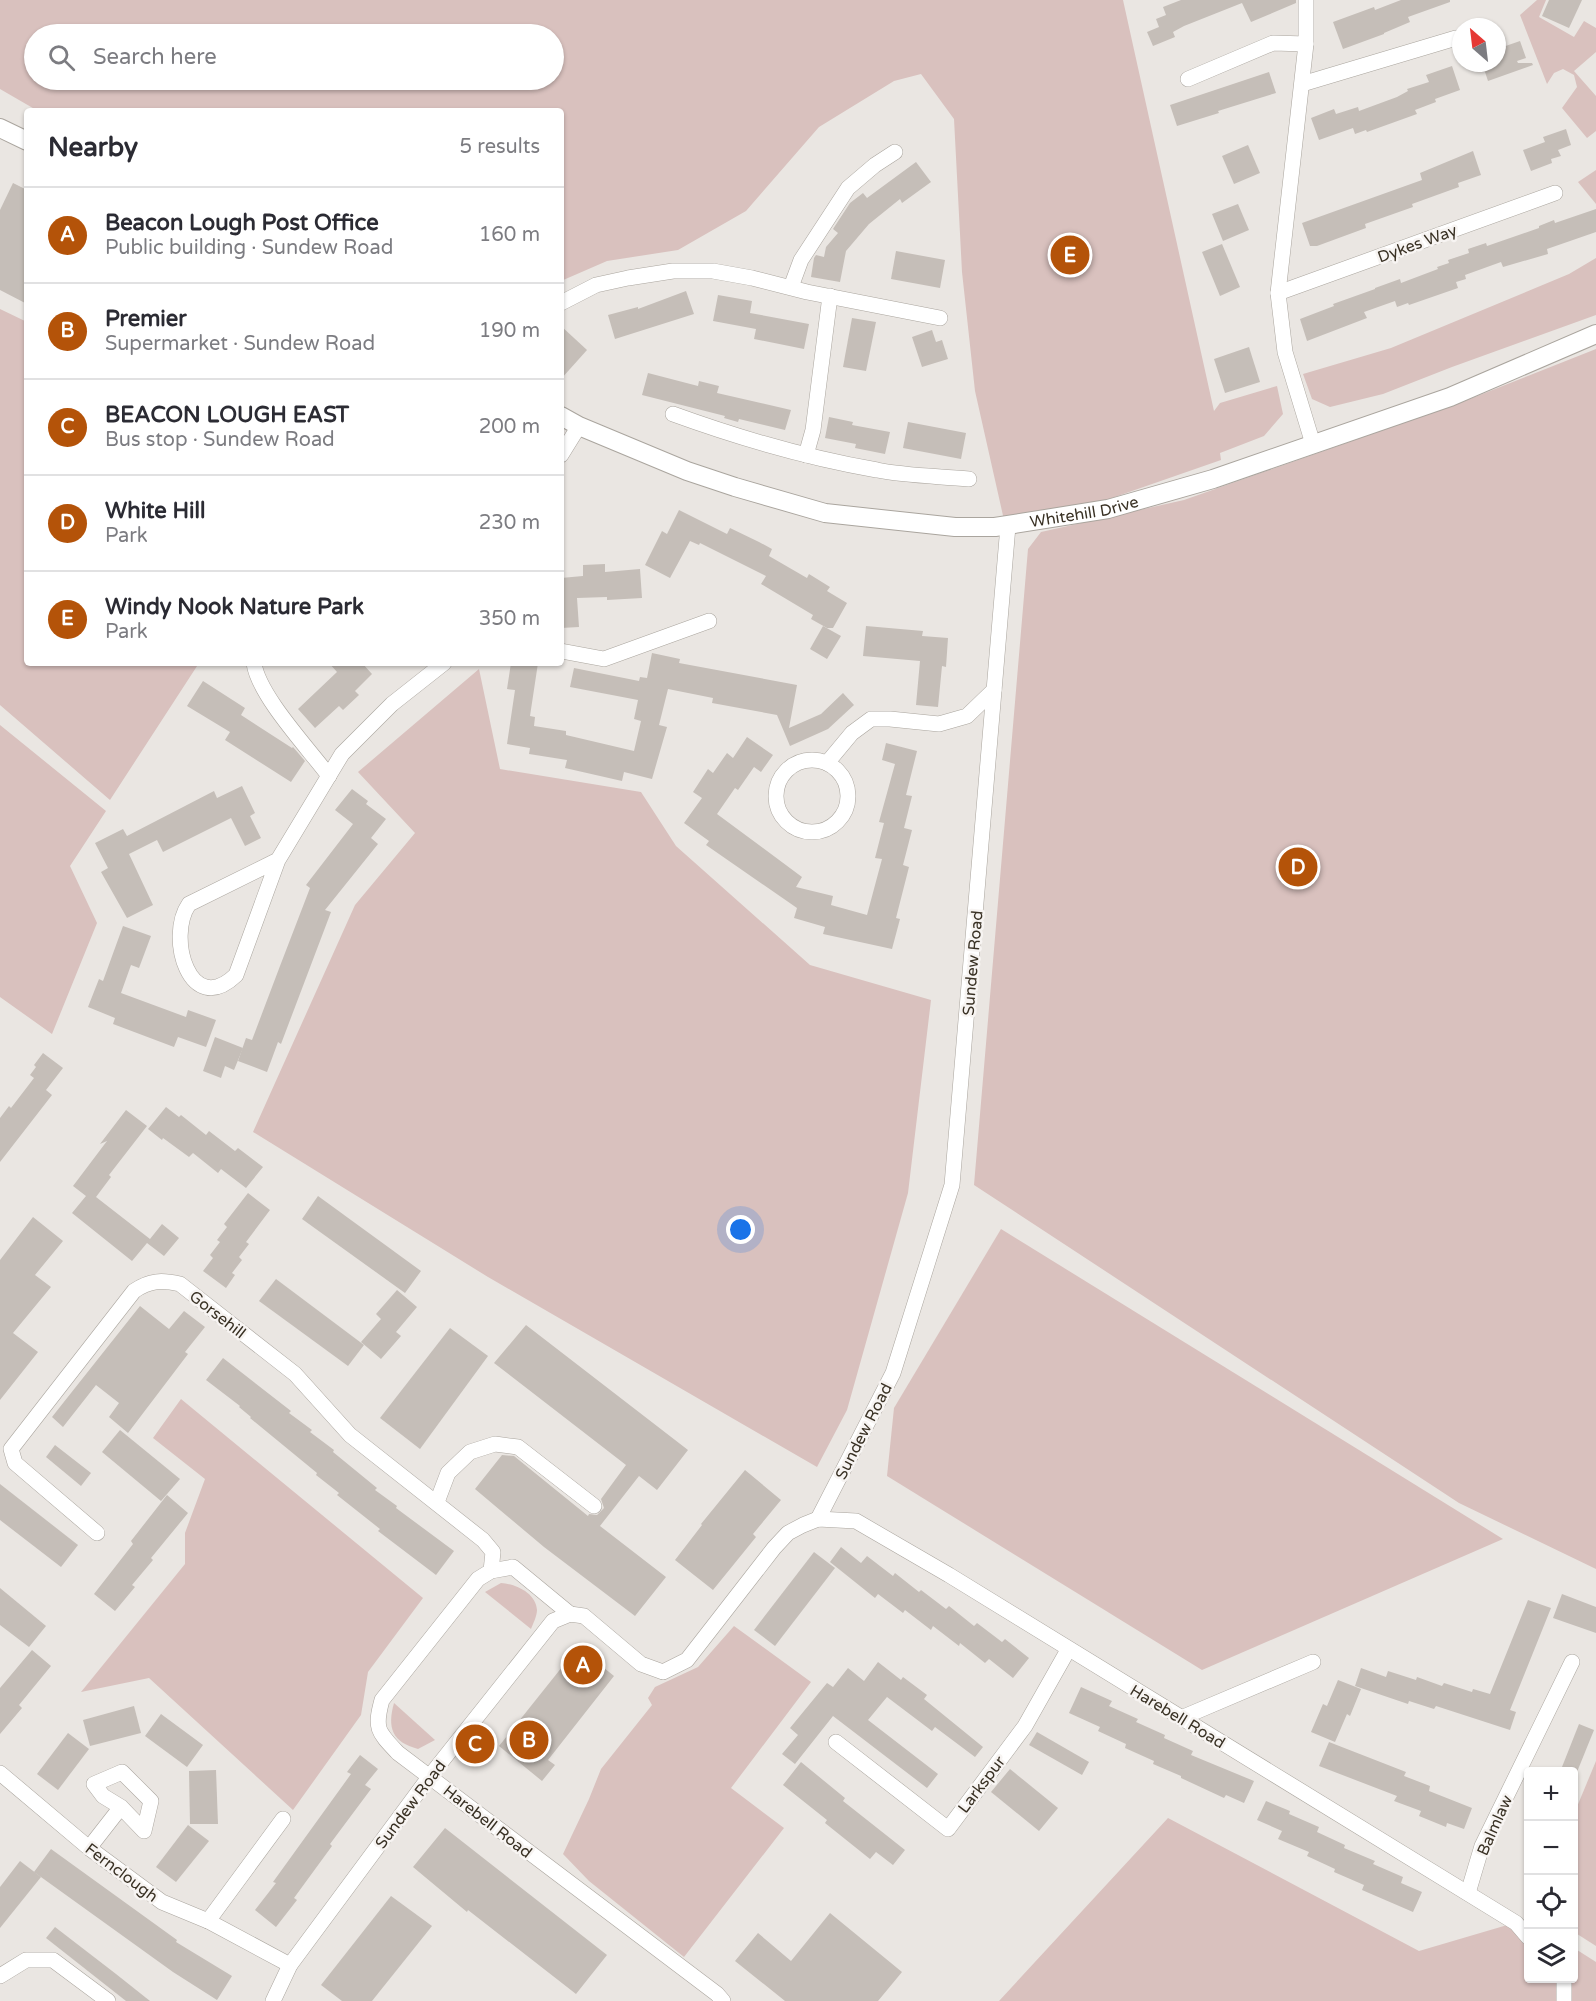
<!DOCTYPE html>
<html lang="en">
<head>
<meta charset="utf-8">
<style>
	body { margin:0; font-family:"Varela Round",sans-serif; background:#f7f7f7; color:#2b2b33 }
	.controls { position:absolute; right:18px; bottom:18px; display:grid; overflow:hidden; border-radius:6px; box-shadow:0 2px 4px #0004 }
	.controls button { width:54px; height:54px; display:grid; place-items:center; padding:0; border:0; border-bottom:2px solid #e1e1e2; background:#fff; color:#2b2b33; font:30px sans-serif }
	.compass { position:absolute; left:1452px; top:18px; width:54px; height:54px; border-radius:50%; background:#fff; box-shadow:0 2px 4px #0004; rotate:332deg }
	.you { position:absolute; left:741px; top:1230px; width:21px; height:21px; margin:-15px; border:4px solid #fff; border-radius:50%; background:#1a73e8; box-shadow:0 0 0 9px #1a73e833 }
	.badge { display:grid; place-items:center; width:39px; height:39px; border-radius:50%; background:#b45309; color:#fff; font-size:20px; font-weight:700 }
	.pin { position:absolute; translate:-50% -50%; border:3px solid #fff; box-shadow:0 2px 6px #0006 }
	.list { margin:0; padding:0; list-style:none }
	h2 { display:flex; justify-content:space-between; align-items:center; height:78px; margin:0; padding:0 24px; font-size:26px }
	h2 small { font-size:20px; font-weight:400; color:#7c7c81 }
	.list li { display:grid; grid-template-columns:39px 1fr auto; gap:18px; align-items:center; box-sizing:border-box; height:96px; padding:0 24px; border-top:2px solid #e1e1e2 }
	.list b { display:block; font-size:22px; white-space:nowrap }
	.list p { margin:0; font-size:20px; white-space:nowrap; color:#7c7c81 }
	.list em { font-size:20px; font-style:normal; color:#7c7c81 }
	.icon { flex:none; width:33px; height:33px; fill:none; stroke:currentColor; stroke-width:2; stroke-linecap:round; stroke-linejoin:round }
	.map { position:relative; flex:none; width:1596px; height:2001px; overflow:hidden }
	.search { position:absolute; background:#fff; box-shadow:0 2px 4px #0004; left:24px; top:24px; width:540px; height:66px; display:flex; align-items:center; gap:15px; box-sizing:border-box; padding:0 21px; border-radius:33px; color:#7c7c81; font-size:22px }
	.panel { position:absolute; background:#fff; box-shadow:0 2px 4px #0004; left:24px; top:108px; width:540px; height:558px; border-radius:6px }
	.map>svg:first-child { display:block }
	.green { fill:#d9c1be; fill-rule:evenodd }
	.building { fill:#c5beb8 }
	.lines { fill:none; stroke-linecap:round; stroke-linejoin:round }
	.minor-casing { stroke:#aaa59e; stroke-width:16 }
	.tertiary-casing { stroke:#aaa59e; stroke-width:20 }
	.minor { stroke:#fff; stroke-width:15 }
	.tertiary { stroke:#fff; stroke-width:18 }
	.labels { text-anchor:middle; stroke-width:5; stroke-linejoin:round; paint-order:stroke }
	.street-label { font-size:16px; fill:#393124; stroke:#f7f4f2 }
</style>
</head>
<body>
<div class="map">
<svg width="1596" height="2001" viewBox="0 0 1596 2001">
	<rect width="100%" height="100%" fill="#eae6e2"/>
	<g class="green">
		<path d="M0 0H1123L1214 411 1220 403 1277 386 1283 414 1264 436 1220 453 1221 460 1109 499 1020 519 1004 520 975 391 962 272 954 119 921 74 894 81 819 127 746 211 678 250 607 261 561 281V111H38L0 89ZM34 34H554V80H34Z"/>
		<path d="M1537 0H1546L1539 17 1574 37 1584 21 1596 28V52L1574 71 1596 96V131L1587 138 1562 108 1577 87 1574 75 1563 69 1554 73 1547 84 1520 15Z"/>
		<path d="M1596 170V204L1578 182Z"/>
		<path d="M1596 258V315L1452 367 1383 394 1330 407 1312 399 1303 374 1391 348 1569 274Z"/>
		<path d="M0 309 27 322V663H199L110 800 0 705Z"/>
		<path d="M1596 349V1569L1459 1503 974 1185 1028 549 1041 532 1184 500 1457 404Z"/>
		<path d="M479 669 500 769 641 792 676 846 810 965 931 1000 908 1193 847 1410 817 1467 488 1277 253 1132 355 905 415 833 358 772Z"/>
		<path d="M0 725 106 811 70 866 97 923 52 1034 0 997Z"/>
		<path d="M1001 1229 1503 1539 1202 1670 887 1476 894 1408Z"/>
		<path d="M181 1399 423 1598 368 1672 361 1715 293 1810 149 1678 81 1692 185 1564V1533L205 1479 153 1438Z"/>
		<path d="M501 1583C516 1584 536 1593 537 1610 537 1616 533 1624 531 1629L485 1592Z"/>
		<path d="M734 1626 811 1682 731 1788 784 1828 684 1957 589 1881 563 1854 589 1799 601 1769 652 1705 648 1698 655 1687 698 1667Z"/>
		<path d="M394 1703 435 1740 418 1749C392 1742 387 1728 394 1703Z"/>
		<path d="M1596 1761V1946L1574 1932V1814Z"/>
		<path d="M1168 1818 1419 1951 1528 1919V1978H1574V1948L1596 1962V2001H999Z"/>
	</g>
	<g class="building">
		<path d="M1181 0H1296V3L1251 22 1242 3 1184 26 1173 32 1175 37 1153 46 1147 32 1159 27 1156 19 1166 15 1163 7Z"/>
		<path d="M1401 0H1450V2L1408 17 1410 22 1384 33V34L1343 49 1333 22 1374 7 1375 10Z"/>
		<path d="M1549 0H1582L1569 28 1542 16Z"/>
		<path d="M1520 41 1526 58 1517 61 1518 63H1532L1533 65 1488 81 1482 63H1497V49Z"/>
		<path d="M1452 66 1460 90 1435 99 1436 102 1415 110 1417 114 1367 132 1366 130 1355 134 1353 128 1319 140 1311 118 1334 109 1336 114 1358 107 1359 111 1397 97 1408 91 1407 89 1429 82 1426 75Z"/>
		<path d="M1269 72 1276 93 1218 111 1219 113 1177 126 1170 105Z"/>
		<path d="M1566 129 1571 145 1558 150 1561 156 1551 159 1552 163 1531 171 1523 150 1545 142 1543 137Z"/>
		<path d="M1248 145 1260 173 1234 184 1222 156Z"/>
		<path d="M1473 151 1481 175 1458 183 1459 187 1412 204 1413 207 1365 224 1366 228 1317 246H1310L1302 223 1422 180 1420 173Z"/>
		<path d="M916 162 931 182 902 203 900 199 869 224 846 251 840 282 811 277 814 258 816 255 824 257 826 247 838 233 833 229 850 203 863 193 867 198Z"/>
		<path d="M13 183 27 190V304L0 290V210Z"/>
		<path d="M1238 204 1249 230 1223 241 1212 214Z"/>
		<path d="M1596 209V232L1547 249 1548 254 1503 267 1501 262 1465 275 1466 279 1456 282 1458 288 1409 305 1408 303 1397 307 1395 301 1364 312 1367 318 1307 341 1300 319 1334 306 1333 304 1375 289V288L1400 279 1401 283 1438 269 1437 267 1449 263 1448 260 1469 253 1468 249 1486 243 1487 246 1539 228V226L1554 220 1555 223Z"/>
		<path d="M1222 244 1240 287 1220 296 1202 252Z"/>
		<path d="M896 251 945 260 940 288 891 279Z"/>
		<path d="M686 291 694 314 615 339 608 315 638 307V309Z"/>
		<path d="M718 295 752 301 750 313 809 324 804 349 754 339 756 329 713 321Z"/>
		<path d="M852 318 876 322 866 371 843 367Z"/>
		<path d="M561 326 587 350 561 379Z"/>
		<path d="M932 330 936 342 942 340 948 359 922 367 912 337Z"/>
		<path d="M1249 347 1260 382 1225 393 1214 359Z"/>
		<path d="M648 373 698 386 699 381 719 386 717 393 791 410 785 430 739 419 738 422 724 418 725 416 642 395Z"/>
		<path d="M829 417 853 422 852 425 890 432 885 454 855 448 856 444 825 438Z"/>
		<path d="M908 422 966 433 961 459 903 448Z"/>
		<path d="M679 510 727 534 730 528 759 542 772 549 769 556 807 578 809 574 830 587 827 591 847 603 833 628H827L811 619 813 615 761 584 766 576 700 543 699 545 690 541 670 578 645 565 662 531 667 534Z"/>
		<path d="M605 564V572L640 569 642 598 607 600V597L577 598 579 627 561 628V578L583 576V565Z"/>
		<path d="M823 626 841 636 827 659 810 649Z"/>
		<path d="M866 626 923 631 922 636 948 638 946 667 942 666 938 707 916 705 920 661 863 656Z"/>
		<path d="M652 653 680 659 679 663 797 685 789 728 821 714 843 693 854 705 828 729 790 746 777 715 712 703 713 698 668 689 659 725 667 727 652 779 624 772 622 781 565 768 567 760 529 754 530 748 507 744 515 690 507 689 511 663H538L530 716 535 717 534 726 566 731V735L634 751 641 721 634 719 638 700 570 687 574 668 639 681 640 677 647 678Z"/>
		<path d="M329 663H362L372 674 355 691 359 695 343 710 339 706 315 728 298 709 337 672Z"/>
		<path d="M203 681 245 708 241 715 292 748 293 747 305 761 291 782 225 740 230 732 187 706Z"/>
		<path d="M747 737 773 755 761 772 754 767 738 790 735 788 717 814 802 877 796 887 833 896 831 905 867 915 882 859 875 858 884 823 879 822 895 764 882 760 886 743 917 751 906 795 912 796 904 828 912 830 903 865 909 867 896 918 900 919 892 949 823 934 825 927 794 918 797 908 706 845 709 841 684 823 702 798 693 792 708 769 713 773 727 753 733 758Z"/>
		<path d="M242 786 255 813 250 816 261 838 245 846 231 818 163 852 157 840 129 854 153 905 127 918 101 872 108 868 95 843 123 829 127 836 214 791 217 798Z"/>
		<path d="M352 789 368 801 366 804 386 819 371 838 378 844 325 910 331 912 281 1044 278 1042 267 1072 238 1061 246 1038 252 1040 280 966 310 888 306 885 353 824 335 810Z"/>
		<path d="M123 926 151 936 139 968 131 965 121 993 186 1017 188 1010 216 1020 206 1047 178 1037 174 1047 113 1024 115 1018 88 1007 99 979 103 981Z"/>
		<path d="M215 1037 243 1048 234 1070 225 1066 221 1078 203 1071Z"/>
		<path d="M43 1053 63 1068 46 1090 52 1095 0 1162V1118L9 1106 11 1108 34 1078 30 1075 36 1067 34 1065Z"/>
		<path d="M166 1107 179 1117 181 1115 206 1135 209 1131 235 1151 238 1148 263 1167 246 1188 221 1169 218 1173 193 1153 189 1157 163 1138 162 1140 148 1129Z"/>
		<path d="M126 1110 147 1126 109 1175 111 1177 96 1197 150 1239 162 1224 179 1238 164 1256 147 1243 132 1261 72 1213 86 1196 73 1186 107 1141 100 1144Z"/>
		<path d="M248 1193 270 1210 246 1242 249 1244 239 1257 242 1260 232 1273 235 1275 226 1288 203 1271 213 1258 210 1255 220 1242 217 1240 227 1227 224 1224Z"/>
		<path d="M318 1196 421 1271 405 1293 302 1219Z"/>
		<path d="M33 1217 63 1241 35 1275 51 1287 13 1333 38 1352 0 1400V1260Z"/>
		<path d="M276 1279 364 1345 348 1366 259 1301Z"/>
		<path d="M397 1290 417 1307 396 1332 401 1336 381 1359 361 1342 381 1319 376 1314Z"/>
		<path d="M140 1306 169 1329 184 1311 205 1327 185 1352 188 1354 128 1433 109 1417 119 1403 96 1385 63 1427 52 1417Z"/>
		<path d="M526 1325 688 1450 657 1490 639 1476 600 1526 666 1577 635 1616 544 1547 475 1489 502 1455 514 1456 588 1516 589 1514 597 1515 604 1508 601 1499 626 1465 494 1363Z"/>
		<path d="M450 1328 488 1356 420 1449 380 1418Z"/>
		<path d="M223 1358 291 1411 289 1413 312 1430 310 1432 334 1450 333 1452 377 1488 375 1490 397 1506 396 1508 454 1551 436 1575 378 1531 380 1529 337 1495 339 1493 316 1475 317 1473 250 1418 251 1417 239 1407 240 1406 206 1380Z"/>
		<path d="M120 1430 180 1479 161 1501 102 1452Z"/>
		<path d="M55 1445 91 1473 81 1486 46 1457Z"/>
		<path d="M745 1470 781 1500 753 1534 756 1537 713 1590 675 1560 702 1525 701 1524Z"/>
		<path d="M0 1484 78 1545 61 1567 0 1520Z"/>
		<path d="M167 1495 188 1513 151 1558 153 1560 132 1585 135 1587 115 1611 94 1594 133 1544 131 1541Z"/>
		<path d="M841 1547 861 1563 867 1556 893 1576 895 1573 919 1592 921 1590 946 1609 949 1606 974 1626 977 1623 1002 1642 1005 1639 1029 1658 1013 1678 989 1659 985 1663 960 1643 959 1646 933 1626 931 1630 905 1610 903 1613 878 1594 875 1598 830 1562Z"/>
		<path d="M814 1552 835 1568 775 1646 754 1630Z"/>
		<path d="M0 1588 46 1626 29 1647 0 1625Z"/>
		<path d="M1562 1594 1596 1607V1633L1553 1618Z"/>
		<path d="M1528 1600 1551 1608 1510 1710 1516 1712 1510 1730 1436 1706 1434 1709 1409 1701 1408 1704 1355 1686 1361 1668 1386 1677 1388 1671 1416 1680 1417 1677 1442 1686 1444 1683 1472 1692 1473 1689 1490 1694Z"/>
		<path d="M578 1647 614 1676 548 1760 555 1765 542 1781 499 1746Z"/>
		<path d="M32 1650 51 1666 19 1705 22 1708 0 1734V1688Z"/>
		<path d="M878 1662 901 1680 903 1677 927 1695 924 1699 983 1747 975 1757 935 1727 932 1731 887 1697 868 1720 938 1774 927 1788 833 1716 795 1764 782 1754 798 1735 790 1728 827 1683 833 1687 848 1668 864 1681Z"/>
		<path d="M1338 1680 1361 1689 1350 1716 1347 1714 1335 1742 1311 1732 1323 1704 1327 1706Z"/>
		<path d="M1081 1687 1112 1701 1109 1706 1138 1719 1136 1722 1165 1735 1164 1738 1193 1751 1191 1755 1254 1781 1244 1803 1226 1795 1224 1798 1181 1778V1776L1153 1764 1154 1761 1125 1748 1126 1744 1098 1731 1100 1727 1069 1713Z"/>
		<path d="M134 1706 141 1733 90 1746 83 1720Z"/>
		<path d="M161 1714 203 1745 187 1767 145 1736Z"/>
		<path d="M1579 1724 1594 1730 1577 1772H1560Z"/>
		<path d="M1037 1732 1089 1762 1082 1775 1029 1745Z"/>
		<path d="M68 1733 89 1749 58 1790 37 1774Z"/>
		<path d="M1329 1742 1406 1772 1404 1776 1430 1786 1429 1791 1472 1808 1464 1829 1447 1823 1446 1827 1419 1816 1421 1811 1394 1801 1397 1796 1319 1766Z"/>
		<path d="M360 1755 378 1769 365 1785 371 1789 330 1844 332 1846 294 1898 297 1900 276 1927 255 1910 276 1883 273 1882 351 1774 347 1772Z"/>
		<path d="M801 1762 845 1798 843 1801 905 1850 893 1865 876 1852 870 1859 825 1823 827 1820 783 1785Z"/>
		<path d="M1010 1769 1058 1808 1039 1831 991 1792Z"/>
		<path d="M216 1770 218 1824H190L189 1771Z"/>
		<path d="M1266 1801 1290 1811 1289 1814 1319 1827 1317 1832 1345 1845 1344 1848 1375 1861 1373 1864 1403 1877 1401 1883 1422 1892 1413 1912 1362 1890 1364 1885 1334 1872 1335 1869 1307 1856 1309 1852 1278 1839 1282 1831 1257 1820Z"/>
		<path d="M188 1825 209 1841 176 1882 156 1867Z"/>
		<path d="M445 1828 607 1955 576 1994 468 1910 467 1912 413 1867Z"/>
		<path d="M51 1849 177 1940 176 1942 232 1976 217 2000 173 1972 34 1872Z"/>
		<path d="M20 1861 41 1877 0 1928V1887Z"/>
		<path d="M391 1896 432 1926 372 2001H342L321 1985Z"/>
		<path d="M830 1913 902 1972 878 2001H785L735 1961 758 1933 791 1961Z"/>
		<path d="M55 1927 116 1974 150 2001H126L46 1938Z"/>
	</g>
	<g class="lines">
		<g class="minor-casing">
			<g id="minor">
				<path d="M1306 0V44L1278 293 1285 352 1313 444"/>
				<path d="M1188 79 1273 43 1306 44"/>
				<path d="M1302 84 1456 38"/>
				<path d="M791 287 801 260 848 188 875 165 895 152"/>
				<path d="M1278 293 1555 193"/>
				<path d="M561 303 596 285 628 278 673 271H713L752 278 807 292 940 318"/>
				<path d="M673 414C739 438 808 458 877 470 907 476 938 476 969 479"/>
				<path d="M561 455 579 426"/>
				<path d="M806 455 813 430 830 296"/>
				<path d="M561 651 604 659 709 621"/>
				<path d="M254 663C258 695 309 749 329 776"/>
				<circle cx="812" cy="796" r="36"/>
				<path d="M827 763 852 733 871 719H890L939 724 967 716 994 690"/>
				<path d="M278 860 189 904C166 937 190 1019 236 975L278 860 342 754 392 704 444 663"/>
				<path d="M437 1502 448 1473 470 1452 495 1444 518 1447 594 1506"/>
				<path d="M818 1519 893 1373 952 1185 1008 526"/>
				<path d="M97 1533 15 1463 11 1449 134 1291C150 1280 162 1280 180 1284L295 1374 350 1435 483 1540 493 1552 491 1571"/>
				<path d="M570 1614 513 1567 491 1571 478 1579 382 1700C374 1729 378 1732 398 1753L717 1994 723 2001"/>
				<path d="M1181 1718 1313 1662"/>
				<path d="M836 1742 948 1829 1025 1726 1068 1650"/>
				<path d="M0 1773 89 1848 162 1902 208 1921 290 1965"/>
				<path d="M89 1848 121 1807 144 1831 151 1801 122 1772 94 1784 103 1796 121 1807"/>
				<path d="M1468 1893 1482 1846 1572 1662"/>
				<path d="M208 1921 283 1819"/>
				<path d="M0 1976 26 1960H53L108 2001"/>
				<path d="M1564 1978V2001"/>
				<path d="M273 2001 290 1965 430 1776 553 1621 570 1614 584 1616 641 1664 663 1672 687 1660 774 1548 788 1533 803 1525 818 1519 856 1521 949 1575 1516 1923 1528 1937"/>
			</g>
		</g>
		<g class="tertiary-casing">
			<g id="tertiary">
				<path d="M0 128 27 141"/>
				<path id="s1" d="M561 416 579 426 687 471 735 487 825 513 955 527H995L1108 509 1213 479 1450 397 1596 334"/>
			</g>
		</g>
		<use href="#minor" class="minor"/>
		<use href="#tertiary" class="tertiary"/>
	</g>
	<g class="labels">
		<g class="street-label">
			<text transform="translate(1417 243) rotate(-20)" y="6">Dykes Way</text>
			<text dy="6" stroke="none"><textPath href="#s1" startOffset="543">Whitehill Drive</textPath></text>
			<text transform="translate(972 963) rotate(-85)" y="6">Sundew Road</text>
			<text transform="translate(218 1314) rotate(38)" y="6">Gorsehill</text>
			<text transform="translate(863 1431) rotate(-63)" y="6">Sundew Road</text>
			<text transform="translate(1178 1716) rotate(31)" y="6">Harebell Road</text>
			<text transform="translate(981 1784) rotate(-53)" y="6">Larkspur</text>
			<text transform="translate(410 1804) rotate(-53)" y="6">Sundew Road</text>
			<text transform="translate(488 1821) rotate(38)" y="6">Harebell Road</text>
			<text transform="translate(1494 1825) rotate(-66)" y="6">Balmlaw</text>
			<text transform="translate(122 1872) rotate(37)" y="6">Fernclough</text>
		</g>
	</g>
</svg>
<div class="controls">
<button>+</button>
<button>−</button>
<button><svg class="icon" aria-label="locate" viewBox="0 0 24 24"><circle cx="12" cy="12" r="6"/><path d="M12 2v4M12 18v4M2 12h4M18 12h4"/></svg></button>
<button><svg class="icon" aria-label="layers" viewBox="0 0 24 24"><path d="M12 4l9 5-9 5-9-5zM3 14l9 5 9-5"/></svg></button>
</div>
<svg class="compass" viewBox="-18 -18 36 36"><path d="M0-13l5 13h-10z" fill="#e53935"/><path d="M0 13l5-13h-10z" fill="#7c7c81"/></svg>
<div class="you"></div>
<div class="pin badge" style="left:583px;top:1665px">A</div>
<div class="pin badge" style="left:529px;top:1740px">B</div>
<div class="pin badge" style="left:475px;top:1744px">C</div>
<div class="pin badge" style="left:1298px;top:867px">D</div>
<div class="pin badge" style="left:1070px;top:255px">E</div>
<div class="search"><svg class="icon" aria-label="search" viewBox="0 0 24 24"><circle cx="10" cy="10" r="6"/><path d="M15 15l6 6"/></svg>Search here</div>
<section class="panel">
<h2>Nearby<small>5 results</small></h2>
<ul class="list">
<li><span class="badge">A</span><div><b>Beacon Lough Post Office</b><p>Public building · Sundew Road</p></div><em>160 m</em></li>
<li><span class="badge">B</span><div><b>Premier</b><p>Supermarket · Sundew Road</p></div><em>190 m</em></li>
<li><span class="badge">C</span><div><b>BEACON LOUGH EAST</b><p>Bus stop · Sundew Road</p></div><em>200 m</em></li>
<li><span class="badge">D</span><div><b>White Hill</b><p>Park</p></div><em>230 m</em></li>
<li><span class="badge">E</span><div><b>Windy Nook Nature Park</b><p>Park</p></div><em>350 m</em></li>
</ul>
</section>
</div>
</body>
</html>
